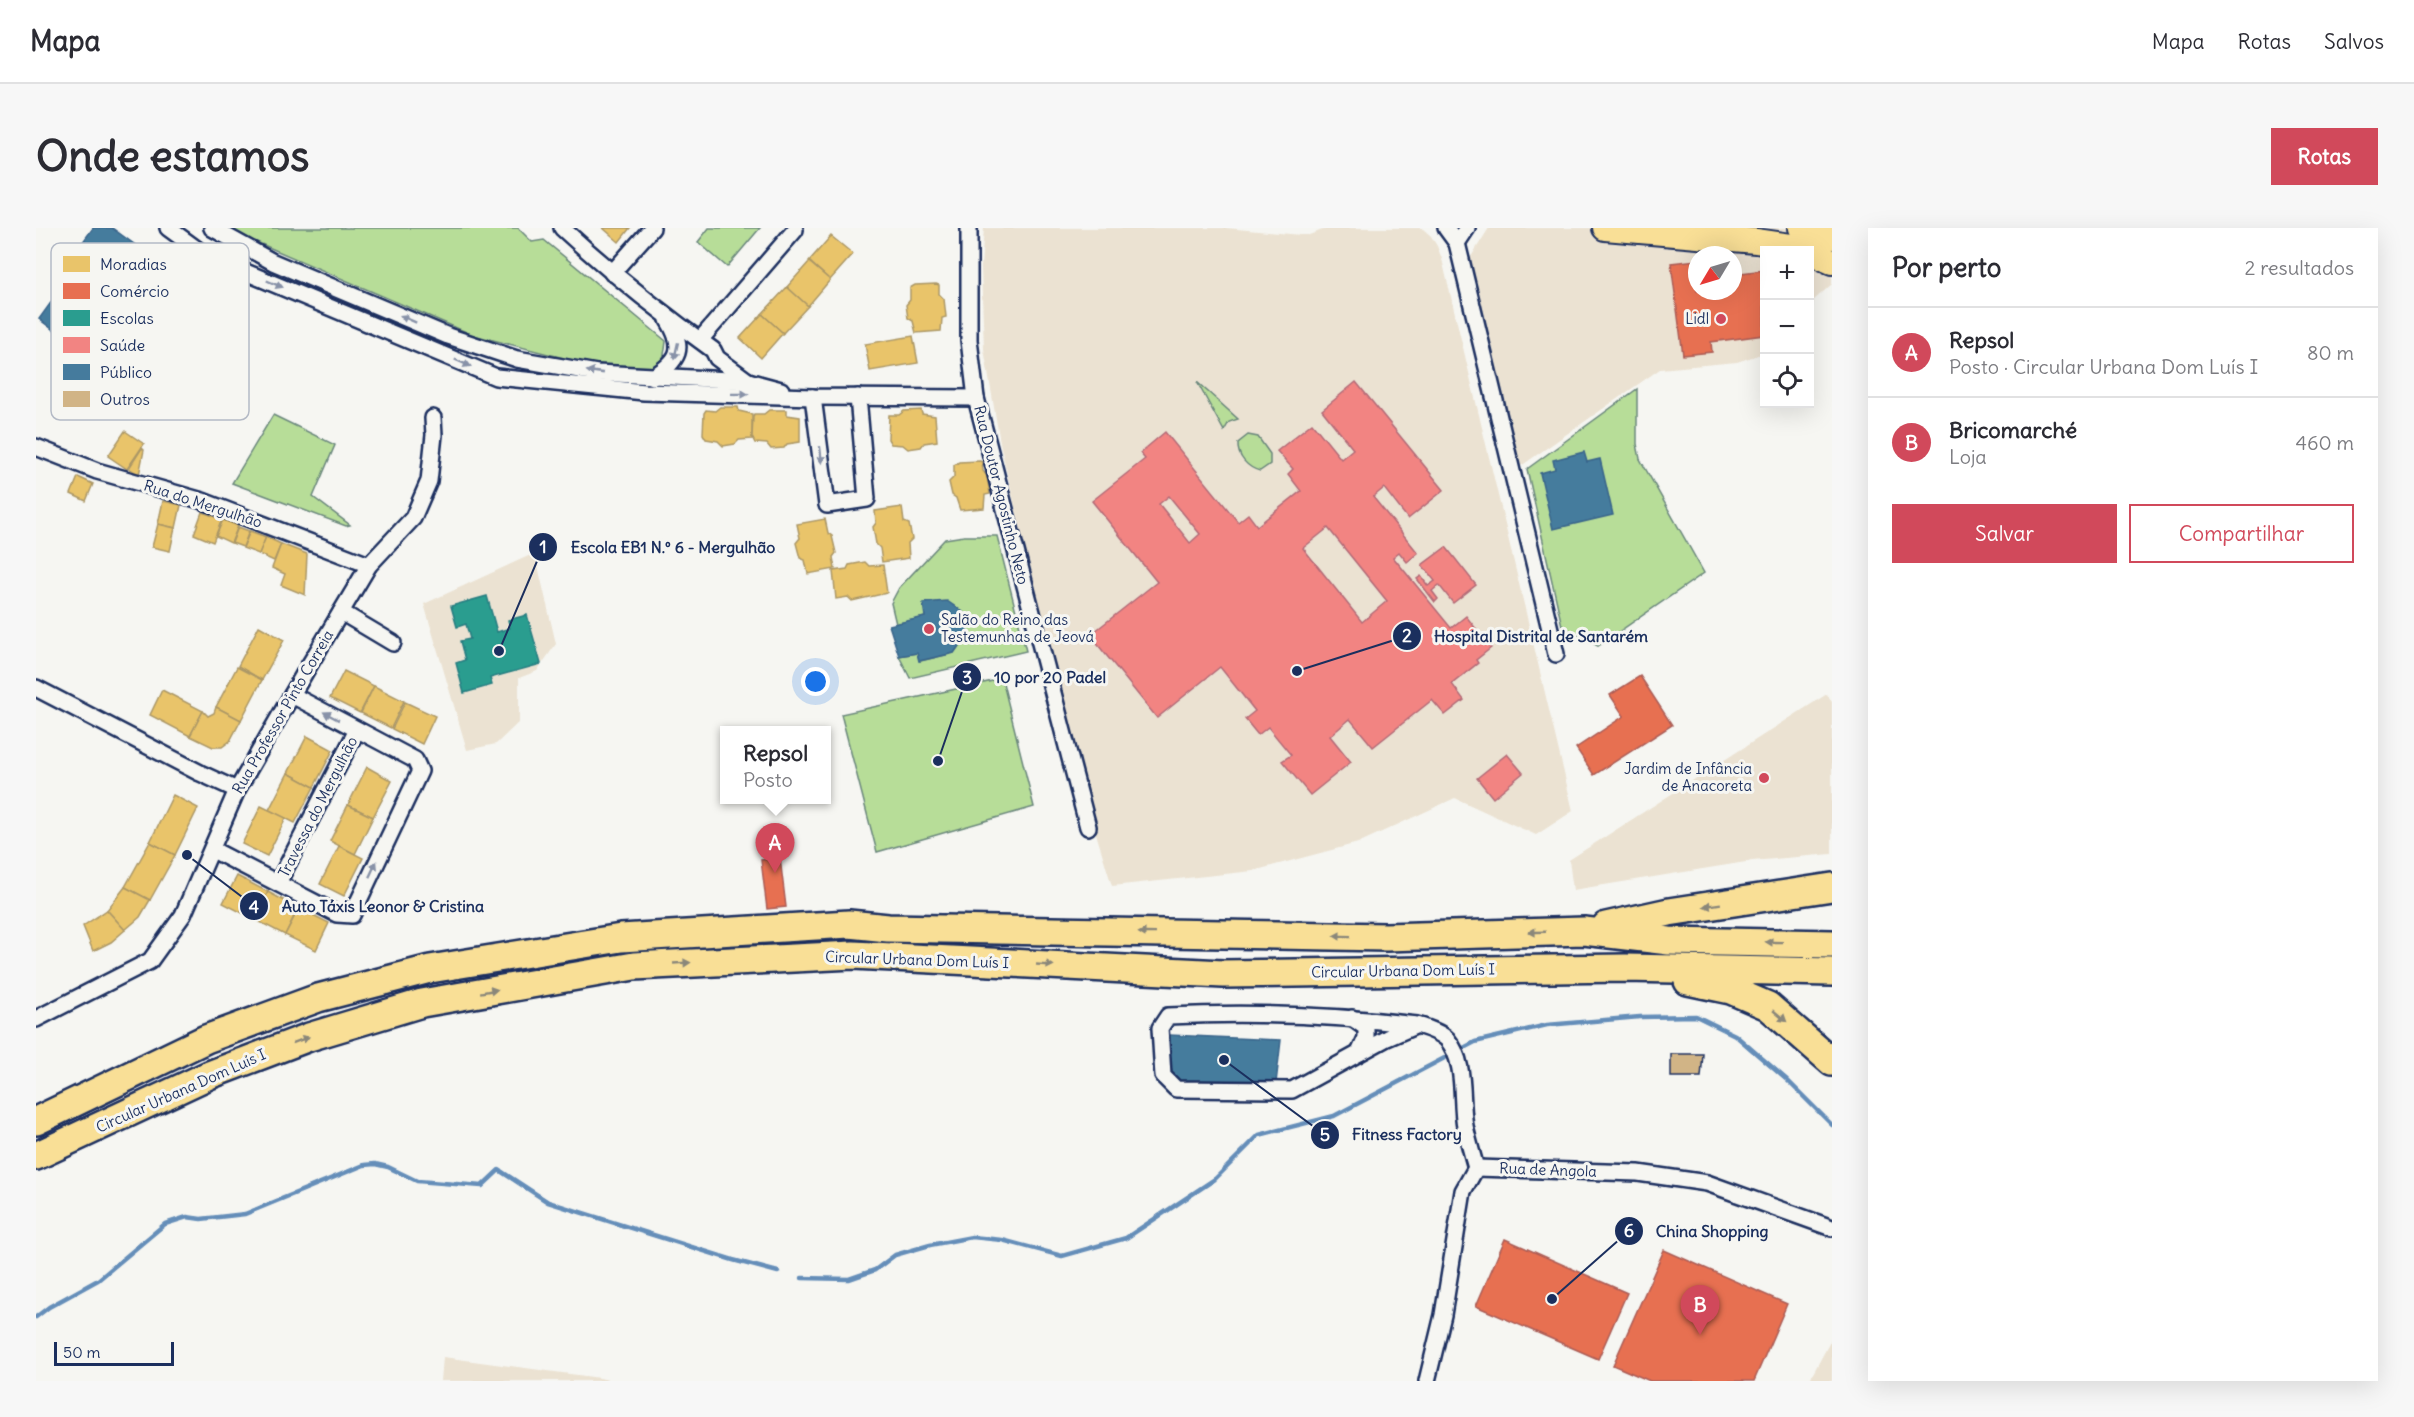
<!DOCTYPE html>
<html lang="pt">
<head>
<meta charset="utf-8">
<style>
	body { margin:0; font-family:Delius,sans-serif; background:#f7f7f7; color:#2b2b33 }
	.controls { position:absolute; right:18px; top:18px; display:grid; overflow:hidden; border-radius:0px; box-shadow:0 6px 24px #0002 }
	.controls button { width:54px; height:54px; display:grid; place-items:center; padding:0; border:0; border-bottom:2px solid #e1e1e2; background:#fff; color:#2b2b33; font:30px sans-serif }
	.compass { position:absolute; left:1652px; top:18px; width:54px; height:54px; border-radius:50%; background:#fff; box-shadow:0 6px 24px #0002; rotate:232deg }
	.scale { position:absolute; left:18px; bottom:15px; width:120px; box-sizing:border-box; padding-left:6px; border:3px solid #1b2f5e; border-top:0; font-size:16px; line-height:21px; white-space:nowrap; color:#1b2f5e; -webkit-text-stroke:4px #f6f6f2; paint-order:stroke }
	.you { position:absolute; left:780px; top:454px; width:21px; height:21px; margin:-15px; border:4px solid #fff; border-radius:50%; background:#1a73e8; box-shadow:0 0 0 9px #1a73e833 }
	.badge { display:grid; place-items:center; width:39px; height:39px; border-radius:50%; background:#d1495b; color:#fff; font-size:20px; font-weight:700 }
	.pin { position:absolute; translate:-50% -50px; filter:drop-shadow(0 2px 3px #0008) }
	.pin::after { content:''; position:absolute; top:32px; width:21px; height:18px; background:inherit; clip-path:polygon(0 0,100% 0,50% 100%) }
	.popup { position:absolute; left:684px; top:498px; width:111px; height:78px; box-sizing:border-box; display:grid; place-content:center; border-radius:0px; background:#fff; filter:drop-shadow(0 2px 4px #0005); font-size:20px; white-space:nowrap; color:#7c7c81 }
	.popup b { font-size:22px; color:#2b2b33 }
	.popup::after { content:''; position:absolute; left:50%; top:100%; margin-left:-12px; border:12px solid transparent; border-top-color:#fff }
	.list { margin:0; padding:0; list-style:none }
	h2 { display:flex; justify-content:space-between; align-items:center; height:78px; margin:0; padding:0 24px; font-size:26px }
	h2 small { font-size:20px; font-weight:400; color:#7c7c81 }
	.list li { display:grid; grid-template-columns:39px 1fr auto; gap:18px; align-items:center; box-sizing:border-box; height:90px; padding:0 24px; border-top:2px solid #e1e1e2 }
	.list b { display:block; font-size:22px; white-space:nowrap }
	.list p { margin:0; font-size:20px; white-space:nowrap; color:#7c7c81 }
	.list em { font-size:20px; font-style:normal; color:#7c7c81 }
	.actions { display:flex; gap:12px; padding:18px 24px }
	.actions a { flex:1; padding:14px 0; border:2px solid #d1495b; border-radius:0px; text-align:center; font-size:21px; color:#d1495b }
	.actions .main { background:#d1495b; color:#fff }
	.icon { flex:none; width:33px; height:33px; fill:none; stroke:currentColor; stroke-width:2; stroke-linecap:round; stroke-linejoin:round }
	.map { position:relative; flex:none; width:1796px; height:1153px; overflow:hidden; border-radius:0px }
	header { display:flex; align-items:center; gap:36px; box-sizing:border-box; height:84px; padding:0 30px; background:#fff; border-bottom:2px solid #e1e1e2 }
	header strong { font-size:28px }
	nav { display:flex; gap:33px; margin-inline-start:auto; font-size:21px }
	.intro { display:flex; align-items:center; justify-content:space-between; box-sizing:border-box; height:144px; padding:0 36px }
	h1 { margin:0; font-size:42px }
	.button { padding:15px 27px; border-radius:0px; background:#d1495b; color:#fff; font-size:21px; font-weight:700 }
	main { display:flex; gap:36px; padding:0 36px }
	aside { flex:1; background:#fff; border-radius:0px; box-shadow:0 6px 24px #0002 }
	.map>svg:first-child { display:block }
	.built { fill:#ebe2d2; fill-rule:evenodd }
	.green { fill:#b7dd98; stroke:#69867b; stroke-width:1.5 }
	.homes { fill:#e9c46a; stroke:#ab9766; stroke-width:1.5 }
	.shops { fill:#e76f51; stroke:#aa5c55; stroke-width:1.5 }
	.schools { fill:#2a9d8f; stroke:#267c80; stroke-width:1.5 }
	.health { fill:#f28482; stroke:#b26a77; stroke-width:1.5; fill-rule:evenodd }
	.public { fill:#457b9d; stroke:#38648a; stroke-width:1.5 }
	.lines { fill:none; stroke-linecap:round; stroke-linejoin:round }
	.stream { stroke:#658eb9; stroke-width:4.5 }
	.building { fill:#d1b486; stroke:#1b2f5e; stroke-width:1.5 }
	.street-casing { stroke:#1b2f5e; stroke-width:20 }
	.primary-casing { stroke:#1b2f5e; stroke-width:28 }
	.highway-casing { stroke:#1b2f5e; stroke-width:32 }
	.street { stroke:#f6f6f2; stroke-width:15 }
	.primary { stroke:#f9df96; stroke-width:24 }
	.highway { stroke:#f9df96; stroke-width:27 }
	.oneway { fill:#8892a8 }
	.oneway2 { fill:#8a877a }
	.poi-dot { fill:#d1495b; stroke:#f6f6f2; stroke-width:2 }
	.labels { text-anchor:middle; stroke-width:6; stroke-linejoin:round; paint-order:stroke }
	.poi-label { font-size:15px; fill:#1b2f5e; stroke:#f6f6f2; text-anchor:end }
	.street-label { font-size:15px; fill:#1b2f5e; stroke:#f6f6f2 }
	.key { fill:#f6f6f2; stroke:#b4bac6; stroke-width:1.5 }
	.key-label { font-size:16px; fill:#1b2f5e }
	.leader { fill:none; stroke:#1b2f5e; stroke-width:2 }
	.callout-dot { fill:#1b2f5e; stroke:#f6f6f2; stroke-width:2 }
	.mark-label { font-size:18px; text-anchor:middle; font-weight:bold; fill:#fff }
	.callout-label { font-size:16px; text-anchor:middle; font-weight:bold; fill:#1b2f5e; stroke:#f6f6f2; stroke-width:6; stroke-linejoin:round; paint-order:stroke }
</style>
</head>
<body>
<header>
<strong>Mapa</strong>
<nav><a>Mapa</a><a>Rotas</a><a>Salvos</a></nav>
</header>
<div class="intro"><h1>Onde estamos</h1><a class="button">Rotas</a></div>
<main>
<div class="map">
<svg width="1796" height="1153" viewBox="0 0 1796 1153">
	<rect width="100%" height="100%" fill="#f6f6f2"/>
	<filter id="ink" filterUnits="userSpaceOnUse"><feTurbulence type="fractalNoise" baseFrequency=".0167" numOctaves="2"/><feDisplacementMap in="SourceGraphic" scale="12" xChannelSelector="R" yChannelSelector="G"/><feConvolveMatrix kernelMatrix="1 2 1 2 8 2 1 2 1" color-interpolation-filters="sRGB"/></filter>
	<g filter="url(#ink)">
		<g class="built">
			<path d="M948 0H1190L1265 7H1273L1292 0H1386L1395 8 1401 18 1406 31 1537 583 1500 607 1419 570 1322 615 1217 643 1076 658 1048 566 965 220 948 121 945 39Z"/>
			<path d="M1453 0H1796V56L1778 72 1774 101V22H1728V125L1701 134 1624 141 1485 238 1463 163 1433 32ZM1661 27H1697V63H1661Z"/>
			<path d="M499 325 520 416 501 443 483 450V494L460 516 431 522 388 376Z"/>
			<path d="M1791 466 1796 474V626L1716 633 1537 662 1533 632Z"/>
			<path d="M1796 1110V1153H1773Z"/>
			<path d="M407 1129 564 1150 576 1153H405Z"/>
		</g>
		<g class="green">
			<path d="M188 0H482L496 14 508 12 630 113C628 139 623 140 599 148L437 107Z"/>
			<path d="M673 0H724L691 39 662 14Z"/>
			<path d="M1161 154 1202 191 1193 194 1188 203Z"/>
			<path d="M1601 161V216L1604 231 1668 345 1562 418 1526 398 1491 241Z"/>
			<path d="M237 187 299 217 277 269 314 297 310 298 196 255Z"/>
			<path d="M1212 207 1222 209 1234 226V236L1224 243C1212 240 1201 229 1202 215Z"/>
			<path d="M928 308H961L990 423 874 450 863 428 881 425 884 433 918 425 932 405 889 389 860 396 855 375 863 360 909 311Z"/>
			<path d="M966 451 998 579 841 624 805 486Z"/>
		</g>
		<g class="homes">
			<path d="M567 0H594L583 14Z"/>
			<path d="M795 8 817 26 794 52 773 33Z"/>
			<path d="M773 34 794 52 772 78 751 59Z"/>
			<path d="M900 56 903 57V66L908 71 910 89 906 90 905 103 880 105 877 93 872 90 870 77 874 72V60L879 57Z"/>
			<path d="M751 59 772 78 747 105 726 86Z"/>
			<path d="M726 86 747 105 725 130 704 110Z"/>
			<path d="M877 108 882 135 834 143 829 116Z"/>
			<path d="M684 179H702L703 183 716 186V211L703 212 699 216 687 218 682 213 670 211 667 206 668 185 670 182 679 183Z"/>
			<path d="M733 182H751V187L764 189V214L751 216 748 220 735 221 731 216 719 215 716 209 717 189 718 186H728Z"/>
			<path d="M885 182 886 186 899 188 901 213 888 215 885 219 872 221 867 217 855 216 852 211 853 187H863L868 183Z"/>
			<path d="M89 203 108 216 91 241 72 228Z"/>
			<path d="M106 220 108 222 103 247 93 240Z"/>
			<path d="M944 233 946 234 947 243 951 248 954 266 949 267 948 280 924 282 920 270 916 267 913 254 918 249V237L923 234Z"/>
			<path d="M42 249 57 256 50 273 35 266Z"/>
			<path d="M127 273 145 277 140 300 122 296Z"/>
			<path d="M866 279 868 294 873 296 876 311 872 315 873 330 846 334 844 320 840 316 837 299 840 295 839 283Z"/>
			<path d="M166 284 186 291 177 314 158 306Z"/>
			<path d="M789 291 792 305 796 308 800 325 797 329 799 341 772 346 769 332 764 330 760 315 764 310 761 296Z"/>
			<path d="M187 292 202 298 195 315 180 308Z"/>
			<path d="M122 296 139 300 134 323 116 319Z"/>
			<path d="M202 299 213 303 207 319 196 315Z"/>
			<path d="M214 303 230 309 223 326 207 320Z"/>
			<path d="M230 309 245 316 238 333 223 326Z"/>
			<path d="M245 316 271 326 269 367 245 357 249 346 236 340Z"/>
			<path d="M829 334 833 338 847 337 851 365 816 373 812 369 800 371 797 343 811 341 813 337Z"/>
			<path d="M223 398 248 412 226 452 202 438Z"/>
			<path d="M201 439 226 452 205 492 180 479Z"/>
			<path d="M308 443 338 458 324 485 294 470Z"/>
			<path d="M338 458 368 473 355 500 325 485Z"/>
			<path d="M126 462 167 483 154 508 114 487Z"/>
			<path d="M369 474 399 488 386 516 356 501Z"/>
			<path d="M180 479 205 492 194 513 186 519H177L154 508 167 483 172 488 178 485Z"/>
			<path d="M271 508 297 522 278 559 252 545Z"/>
			<path d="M331 539 356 553 337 589 312 577Z"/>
			<path d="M252 545 278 559 259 595 233 582Z"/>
			<path d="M137 567 162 580 139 627 114 614Z"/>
			<path d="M312 577 337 589 319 626 294 613Z"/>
			<path d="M225 578 250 590 231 628 206 616Z"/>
			<path d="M114 614 139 627 114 672 89 659Z"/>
			<path d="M303 618 327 630 308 668 284 656Z"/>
			<path d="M201 648 232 664 218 691 187 675Z"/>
			<path d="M89 659 114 672 104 689 89 702 71 682Z"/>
			<path d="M232 664 262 680 249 707 218 691Z"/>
			<path d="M263 680 293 695 280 722 249 707Z"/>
			<path d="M71 682 89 702 75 714 57 723 47 698Z"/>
		</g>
		<g class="shops">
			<path d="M1661 32V63H1697V46L1728 42V107L1675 114 1676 124 1647 127 1635 35Z"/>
			<path d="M1604 448 1636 497 1558 547 1540 520 1588 488 1574 467Z"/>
			<path d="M744 630 750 679 731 681 725 632Z"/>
			<path d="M1469 1011 1591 1065 1562 1131 1440 1078Z"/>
			<path d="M1628 1022 1751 1076 1718 1153H1614L1577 1137Z"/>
		</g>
		<path class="schools" d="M451 368 461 404 474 400 472 392 491 387 505 436 454 450 456 457 428 465 420 435 429 432 424 413 434 411 430 396 421 399 415 378Z"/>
		<g class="health">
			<path d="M1320 154 1408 262 1372 291 1348 260 1337 269 1382 325 1371 334 1363 324 1357 329 1415 400 1430 388 1455 420 1440 432 1442 435 1416 456 1428 472 1409 487 1396 472 1337 519 1314 491 1294 508 1315 534 1274 567 1246 533 1255 527 1232 499 1222 507 1209 491 1219 483 1184 439 1121 490 1054 407 1121 354 1056 273 1109 231 1104 225 1129 204 1202 294 1212 286 1221 298 1265 263 1252 246 1257 241 1241 223 1276 195 1305 231 1317 221 1286 182ZM1133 268 1164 306 1154 315 1123 276ZM1292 300 1351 373 1326 394 1267 320Z"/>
			<path d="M1410 319 1440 357 1417 375 1403 357 1396 363 1402 371 1399 374 1381 351 1385 348 1392 358 1399 353 1386 337Z"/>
			<path d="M1471 526 1487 545 1457 570 1441 550Z"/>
		</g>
		<g class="public">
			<path d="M57 0H76L135 43 108 82 79 61 60 87 54 83 32 113 3 91 27 58 19 52Z"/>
			<path d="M1548 224 1551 234 1564 231 1577 287 1517 301 1504 245 1519 241 1517 232Z"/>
			<path d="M911 373 927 384 932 405 918 425 883 433 881 425 863 428 853 397 889 389 887 375Z"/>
			<path d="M1133 807 1245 812 1240 855 1133 852Z"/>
		</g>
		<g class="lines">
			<g class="stream">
				<path d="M766 1050 813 1051 839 1042 859 1027 894 1017 936 1009 966 1012 1026 1028 1090 1010 1179 951 1223 907 1298 888 1439 814 1511 797 1604 789 1660 788 1699 807 1751 852 1796 897"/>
				<path d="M0 1089 13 1079 62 1052 129 996 151 989 165 991 209 986 328 937 339 936 352 939 381 953 446 958 463 942 512 974 697 1032 742 1044"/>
			</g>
		</g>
		<g class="building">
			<path d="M98 94 119 109 93 143 73 127 79 120 70 113 83 96 92 102Z"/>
			<path d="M119 109 128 117 125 132 103 130Z"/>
			<path d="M1635 826H1667L1665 849H1635Z"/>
		</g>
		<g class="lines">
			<g class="street-casing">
				<g id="street">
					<path d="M132 0 169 27 460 149 608 164 777 169 940 170"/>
					<path d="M176 0 237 34 412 108 481 131 561 145 712 153 745 162"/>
					<path d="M526 0C574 44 624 84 677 122L681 130 712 153"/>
					<path d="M933 0V112L940 170 1052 599"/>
					<path d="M1410 0 1421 15 1520 426"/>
					<path d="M1421 15 1431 0"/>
					<path d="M576 45 616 0"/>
					<path d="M664 112 759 2"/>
					<path d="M617 149C643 132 650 121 632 92"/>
					<path d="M777 169 791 277 831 271 822 169"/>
					<path d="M0 219 61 243 167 273 333 337"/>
					<path d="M305 384 357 415"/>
					<path d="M0 460 164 545 201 562"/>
					<path d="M177 622 301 686 316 687 384 543 379 532 256 467"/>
					<path d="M242 655 321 502"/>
					<path d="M1316 790 1330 800V810L1323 825"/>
					<path d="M0 791 114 733 147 687 201 562 268 446 333 337 377 290 393 253 398 207 397 190"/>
					<path d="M1381 797C1298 787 1215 784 1132 788L1124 800 1127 848 1140 861 1256 862 1351 810 1381 797C1391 800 1404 804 1411 811 1431 835 1424 871 1429 898 1432 912 1436 926 1440 940"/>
					<path d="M1440 940 1602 945 1671 955 1796 1000"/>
					<path d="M1391 1153 1407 1087 1427 963 1440 940"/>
				</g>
			</g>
			<g class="primary-casing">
				<g id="primary">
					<path d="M1569 0 1720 13 1755 18 1769 22"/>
					<path d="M1765 0 1796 9"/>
					<path d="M1774 24 1796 34"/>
				</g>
			</g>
			<g class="highway-casing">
				<g id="highway">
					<path d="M1570 698 1633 684 1796 659"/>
					<path d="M1652 753 1695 762 1732 778 1796 834"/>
					<path d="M0 893 170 811 282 770 394 741 585 710 813 696 852 700 1350 709 1548 703 1633 713 1796 716"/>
					<path d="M0 928 173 847 273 809 386 775 598 738 817 727 1187 746 1589 740 1796 744"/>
				</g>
			</g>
			<use href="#street" class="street"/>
			<use href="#primary" class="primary"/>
			<use href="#highway" class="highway"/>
		</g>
		<defs><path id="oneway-solid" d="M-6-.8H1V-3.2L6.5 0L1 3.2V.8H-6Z" transform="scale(1.5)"/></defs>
		<g class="oneway">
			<use href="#oneway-solid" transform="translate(239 56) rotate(23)"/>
			<use href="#oneway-solid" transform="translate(372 91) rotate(-156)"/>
			<use href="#oneway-solid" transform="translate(640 123) rotate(103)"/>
			<use href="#oneway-solid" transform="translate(427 135) rotate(23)"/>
			<use href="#oneway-solid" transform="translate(559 144) rotate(-172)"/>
			<use href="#oneway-solid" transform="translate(704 166) rotate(1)"/>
			<use href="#oneway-solid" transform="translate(785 227) rotate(83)"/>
			<use href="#oneway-solid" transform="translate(295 488) rotate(-152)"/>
			<use href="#oneway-solid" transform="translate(337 641) rotate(-65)"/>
		</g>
		<g class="oneway2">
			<use href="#oneway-solid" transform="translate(1676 677) rotate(171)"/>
			<use href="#oneway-solid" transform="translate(1501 704) rotate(178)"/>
			<use href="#oneway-solid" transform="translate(1111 705) rotate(-179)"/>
			<use href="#oneway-solid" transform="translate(1306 708) rotate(-179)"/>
			<use href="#oneway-solid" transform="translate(1738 714) rotate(-179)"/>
			<use href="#oneway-solid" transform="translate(646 735) rotate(-3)"/>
			<use href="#oneway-solid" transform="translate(1009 737) rotate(3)"/>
			<use href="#oneway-solid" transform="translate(453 763) rotate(-10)"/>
			<use href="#oneway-solid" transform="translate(1744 788) rotate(40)"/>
			<use href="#oneway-solid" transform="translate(265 812) rotate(-21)"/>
		</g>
	</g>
	<g class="poi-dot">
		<circle cx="1685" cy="91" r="6"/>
		<circle cx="893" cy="401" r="6"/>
		<circle cx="1728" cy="550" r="6"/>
	</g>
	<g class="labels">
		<g class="poi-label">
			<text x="1673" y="96">Lidl</text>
			<text x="905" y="397" text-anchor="start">Salão do Reino das<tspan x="905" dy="17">Testemunhas de Jeová</tspan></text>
			<text x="1716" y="546">Jardim de Infância<tspan x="1716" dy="17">de Anacoreta</tspan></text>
		</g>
		<g class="street-label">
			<text transform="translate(965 267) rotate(76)" y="5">Rua Doutor Agostinho Neto</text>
			<text transform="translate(167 276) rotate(18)" y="5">Rua do Mergulhão</text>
			<text transform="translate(247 484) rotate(-60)" y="5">Rua Professor Pinto Correia</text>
			<text transform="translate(282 579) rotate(-63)" y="5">Travessa do Mergulhão</text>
			<text transform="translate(881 732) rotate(2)" y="5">Circular Urbana Dom Luís I</text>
			<text transform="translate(1367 743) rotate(-1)" y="5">Circular Urbana Dom Luís I</text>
			<text transform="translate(145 863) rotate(-24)" y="5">Circular Urbana Dom Luís I</text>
			<text transform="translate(1512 942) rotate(2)" y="5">Rua de Angola</text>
		</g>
	</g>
	<rect x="15" y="15" width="198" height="177" rx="9" class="key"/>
	<rect x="27" y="28" width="27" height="16" fill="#e9c46a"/>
	<rect x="27" y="55" width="27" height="16" fill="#e76f51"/>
	<rect x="27" y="82" width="27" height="16" fill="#2a9d8f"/>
	<rect x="27" y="109" width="27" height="16" fill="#f28482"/>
	<rect x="27" y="136" width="27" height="16" fill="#457b9d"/>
	<rect x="27" y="163" width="27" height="16" fill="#d1b486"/>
	<g class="key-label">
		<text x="64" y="42">Moradias</text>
		<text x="64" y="69">Comércio</text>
		<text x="64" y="96">Escolas</text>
		<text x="64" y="123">Saúde</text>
		<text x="64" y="150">Público</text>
		<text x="64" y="177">Outros</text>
	</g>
	<path class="leader" d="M463 423L507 319M1261 443L1371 408M902 533L931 449M151 627L218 678M1188 832L1289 907M1516 1071L1593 1003"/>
	<g class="callout-dot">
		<circle cx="463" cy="423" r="6"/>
		<circle cx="1261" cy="443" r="6"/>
		<circle cx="902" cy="533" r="6"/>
		<circle cx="151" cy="627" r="6"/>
		<circle cx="1188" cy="832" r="6"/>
		<circle cx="1516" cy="1071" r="6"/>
		<circle cx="507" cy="319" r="15"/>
		<circle cx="1371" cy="408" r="15"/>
		<circle cx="931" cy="449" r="15"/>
		<circle cx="218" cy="678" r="15"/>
		<circle cx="1289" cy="907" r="15"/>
		<circle cx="1593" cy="1003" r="15"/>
	</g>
	<g class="mark-label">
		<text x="507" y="325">1</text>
		<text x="1371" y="414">2</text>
		<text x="931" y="456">3</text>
		<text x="218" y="685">4</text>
		<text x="1289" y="913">5</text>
		<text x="1593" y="1009">6</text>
	</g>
	<g class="callout-label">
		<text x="637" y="325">Escola EB1 N.º 6 - Mergulhão</text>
		<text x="1505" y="414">Hospital Distrital de Santarém</text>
		<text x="1014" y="455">10 por 20 Padel</text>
		<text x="347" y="684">Auto Táxis Leonor &amp; Cristina</text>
		<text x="1371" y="912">Fitness Factory</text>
		<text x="1676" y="1009">China Shopping</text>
	</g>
</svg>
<div class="controls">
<button>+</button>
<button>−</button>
<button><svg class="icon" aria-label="locate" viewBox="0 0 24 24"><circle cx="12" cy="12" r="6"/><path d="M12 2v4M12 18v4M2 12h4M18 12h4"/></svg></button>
</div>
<svg class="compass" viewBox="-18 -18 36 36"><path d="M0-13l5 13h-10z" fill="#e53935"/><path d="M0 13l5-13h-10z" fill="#7c7c81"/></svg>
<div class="scale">50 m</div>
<div class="you"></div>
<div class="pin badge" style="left:739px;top:645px">A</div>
<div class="popup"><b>Repsol</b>Posto</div>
<div class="pin badge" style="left:1664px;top:1107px">B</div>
</div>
<aside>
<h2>Por perto<small>2 resultados</small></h2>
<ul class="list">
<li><span class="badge">A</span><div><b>Repsol</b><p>Posto · Circular Urbana Dom Luís I</p></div><em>80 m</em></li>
<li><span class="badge">B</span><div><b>Bricomarché</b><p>Loja</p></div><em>460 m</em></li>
</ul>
<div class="actions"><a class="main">Salvar</a><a>Compartilhar</a></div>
</aside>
</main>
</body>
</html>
